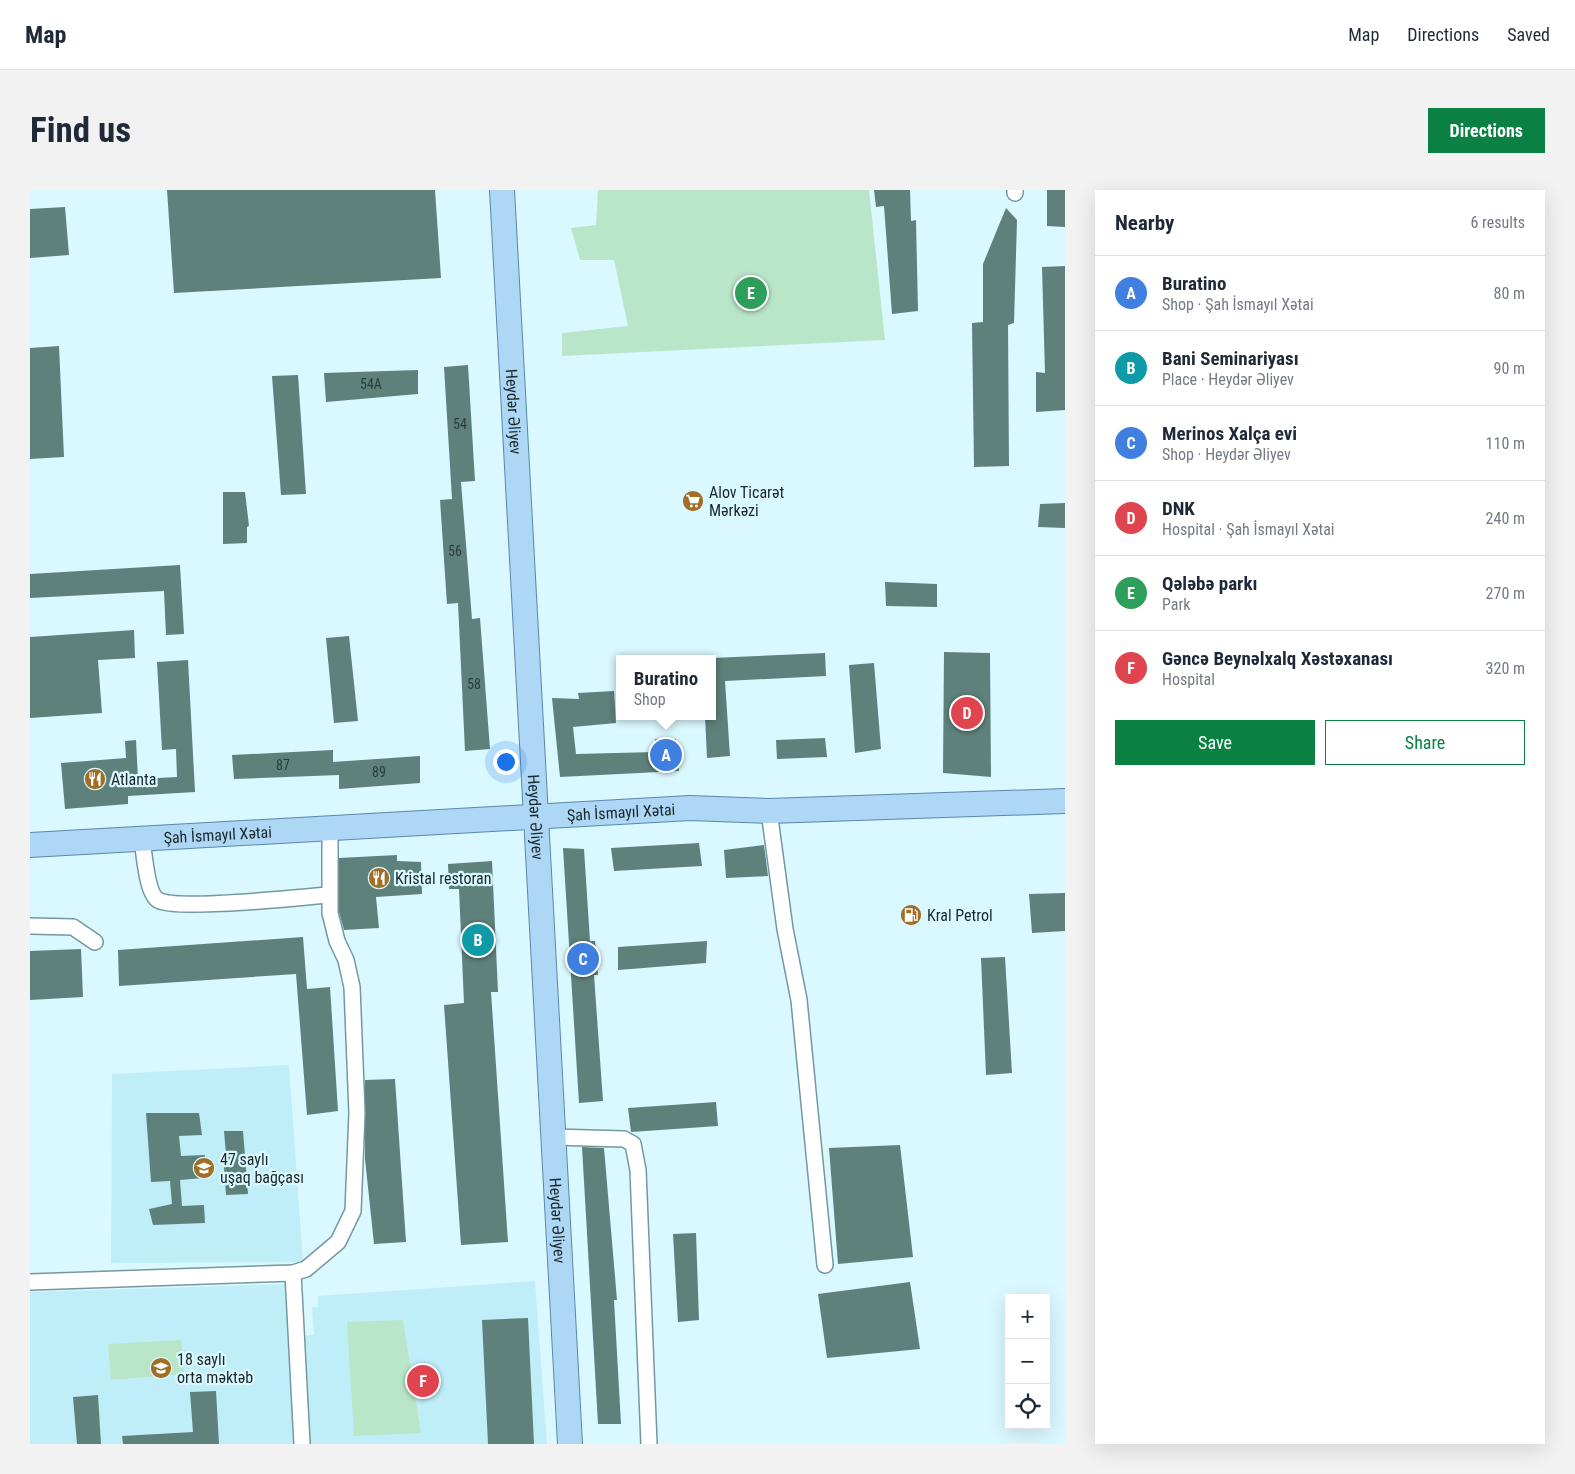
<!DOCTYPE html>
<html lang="en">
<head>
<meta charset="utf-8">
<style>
	body { margin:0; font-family:"Roboto Condensed",sans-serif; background:#f2f2f3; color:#1f2937 }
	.controls { position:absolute; right:15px; bottom:15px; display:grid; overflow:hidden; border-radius:0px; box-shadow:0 5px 20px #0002 }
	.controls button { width:45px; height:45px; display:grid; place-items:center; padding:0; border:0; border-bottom:1px solid #e0e1e3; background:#fff; color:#1f2937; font:25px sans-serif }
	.you { position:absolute; left:475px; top:571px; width:18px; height:18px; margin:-12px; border:4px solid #fff; border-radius:50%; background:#1a73e8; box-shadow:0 0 0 8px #1a73e833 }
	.badge { display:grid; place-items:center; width:32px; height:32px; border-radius:50%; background:#0b8043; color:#fff; font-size:16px; font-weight:700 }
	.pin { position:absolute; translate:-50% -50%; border:2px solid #fff; box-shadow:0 1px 5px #0006 }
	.popup { position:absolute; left:586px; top:465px; width:100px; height:65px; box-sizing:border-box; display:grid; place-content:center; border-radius:0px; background:#fff; filter:drop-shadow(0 1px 4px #0005); font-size:16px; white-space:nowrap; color:#747a83 }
	.popup b { font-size:19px; color:#1f2937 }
	.popup::after { content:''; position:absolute; left:50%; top:100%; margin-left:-10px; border:10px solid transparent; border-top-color:#fff }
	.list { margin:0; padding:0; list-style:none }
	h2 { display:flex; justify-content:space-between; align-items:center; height:65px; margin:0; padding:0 20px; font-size:21px }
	h2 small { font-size:16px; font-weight:400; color:#747a83 }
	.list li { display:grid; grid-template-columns:32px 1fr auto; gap:15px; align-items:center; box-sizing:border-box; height:75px; padding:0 20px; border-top:1px solid #e0e1e3 }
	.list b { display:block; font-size:19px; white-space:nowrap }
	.list p { margin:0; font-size:16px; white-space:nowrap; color:#747a83 }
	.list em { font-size:16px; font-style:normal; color:#747a83 }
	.actions { display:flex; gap:10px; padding:15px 20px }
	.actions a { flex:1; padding:11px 0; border:1px solid #0b8043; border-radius:0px; text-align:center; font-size:18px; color:#0b8043 }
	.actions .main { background:#0b8043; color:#fff }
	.icon { flex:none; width:28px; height:28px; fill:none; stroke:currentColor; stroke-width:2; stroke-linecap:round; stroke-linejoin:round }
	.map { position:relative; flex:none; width:1035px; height:1254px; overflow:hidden; border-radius:0px }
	header { display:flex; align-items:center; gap:30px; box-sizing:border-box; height:70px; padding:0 25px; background:#fff; border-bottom:1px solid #e0e1e3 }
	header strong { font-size:24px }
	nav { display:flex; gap:28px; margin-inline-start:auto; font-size:18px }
	.intro { display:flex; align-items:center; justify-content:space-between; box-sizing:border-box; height:120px; padding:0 30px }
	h1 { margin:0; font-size:35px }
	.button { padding:12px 22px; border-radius:0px; background:#0b8043; color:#fff; font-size:18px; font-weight:700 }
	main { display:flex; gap:30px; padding:0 30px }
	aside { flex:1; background:#fff; border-radius:0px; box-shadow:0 5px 20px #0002 }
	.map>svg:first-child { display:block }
	.built { fill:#bfeef9 }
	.green { fill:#b9e6c8 }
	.building { fill:#5e817b }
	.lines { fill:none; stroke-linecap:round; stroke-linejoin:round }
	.minor-casing { stroke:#7598a0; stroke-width:18 }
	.primary-casing { stroke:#5788ab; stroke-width:26 }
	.minor { stroke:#fff; stroke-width:15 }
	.primary { stroke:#aed7f6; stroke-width:24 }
	.labels { text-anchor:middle; stroke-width:4.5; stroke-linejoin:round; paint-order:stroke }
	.number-label { font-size:14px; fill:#2a3e3e }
	.street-label { font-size:16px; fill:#19272a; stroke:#daf8ff }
	.poi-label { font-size:16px; fill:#19272a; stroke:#daf8ff; text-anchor:start }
</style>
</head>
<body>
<header>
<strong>Map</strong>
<nav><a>Map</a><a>Directions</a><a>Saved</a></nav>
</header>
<div class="intro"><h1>Find us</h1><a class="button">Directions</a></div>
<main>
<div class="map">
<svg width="1035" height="1254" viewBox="0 0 1035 1254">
	<rect width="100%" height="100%" fill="#daf8ff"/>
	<g class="built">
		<path d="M259 875 273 1072 81 1073 82 884Z"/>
		<path d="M505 1091 517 1254H278L270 1146 284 1145 282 1117H288V1106Z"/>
		<path d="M259 1094 266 1254H0V1102Z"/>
	</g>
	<g class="green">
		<path d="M568 0H839L855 150 532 166V143L598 136 584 70H550L541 38 566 35Z"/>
		<path d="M373 1130 391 1243 324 1246 317 1132Z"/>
		<path d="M151 1150 154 1184 81 1190 78 1154Z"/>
	</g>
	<g class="building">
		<path d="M137 0H405L411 88 144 103Z"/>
		<path d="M844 0H880L881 31 886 30 888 121 862 124 854 16 846 17Z"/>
		<path d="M1017 0H1035V37L1017 36Z"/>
		<path d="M35 17 39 65 0 68V19Z"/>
		<path d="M976 18 987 30 984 133 978 135 979 276 944 277 942 133 953 132V74Z"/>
		<path d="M1035 76V220L1006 222V182L1015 183 1012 77Z"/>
		<path d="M29 156 34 267 0 269V158Z"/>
		<path d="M438 175 445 291 431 292 442 429 450 428 460 559 435 561 428 413 417 414 410 310 422 309 414 177Z"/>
		<path d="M388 180V204L296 212 294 183Z"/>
		<path d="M268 185 276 304 251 305 242 186Z"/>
		<path d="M193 302H215L219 336 217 337V353L193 354Z"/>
		<path d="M1035 313V338L1008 337 1010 314Z"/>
		<path d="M150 375 154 444 136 445 134 401 0 408V384Z"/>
		<path d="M855 392 907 394V417L856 416Z"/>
		<path d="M104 440 105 468 68 470 72 523 0 528V447Z"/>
		<path d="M319 446 328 531 304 533 296 448Z"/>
		<path d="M914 462 960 463 961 587 913 583Z"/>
		<path d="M795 463 796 486 695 491 700 566 677 568 675 526H682V468Z"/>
		<path d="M158 470 165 602 98 606V614L35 619 31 573 96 568 95 551 106 550 108 589 147 587 146 559 132 560 127 472Z"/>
		<path d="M844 473 851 559 825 563 819 475Z"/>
		<path d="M584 501 586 533 543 537 546 564 626 562 625 549H646L649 581 530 587 522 508 549 509 548 503Z"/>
		<path d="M795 548 797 567 747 569 746 550Z"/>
		<path d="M303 560V572L390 566V593L309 599V585L204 589 202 565Z"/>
		<path d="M669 653 672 676 584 681 581 658Z"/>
		<path d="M734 655 738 686 696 688 694 660Z"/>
		<path d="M533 658 554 659 560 751H565L568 785H564L573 911 549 913Z"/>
		<path d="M367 665V671L391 672 392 704 346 707 349 738 314 740 309 722V668Z"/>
		<path d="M462 671 468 802H461L478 1052 431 1055 414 815 434 813 429 699H419L418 674Z"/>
		<path d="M1035 703V741L1002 743 999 704Z"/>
		<path d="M273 747 277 799 300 797 308 921 277 925 266 784 89 796 88 760Z"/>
		<path d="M677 751 676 773 588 780V757Z"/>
		<path d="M51 759 53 807 0 810V761Z"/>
		<path d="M975 767 982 883 956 885 951 768Z"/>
		<path d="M365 889 376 1052 344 1054 335 969V890Z"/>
		<path d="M686 912 688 936 601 942 598 918Z"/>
		<path d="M116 923H169L172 945 149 946 151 966 175 965 174 988 150 990 152 1016 174 1015 175 1033 123 1035 119 1019 142 1014 140 991 121 992Z"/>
		<path d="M194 941H213L218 1004 196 1005 193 964H196Z"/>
		<path d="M870 955 883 1067 808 1074 799 958Z"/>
		<path d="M552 957 574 958 587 1110H584L591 1234H568Z"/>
		<path d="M666 1043 669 1130 648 1132 643 1044Z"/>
		<path d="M880 1092 890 1159 797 1168 788 1104Z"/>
		<path d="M498 1128 504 1254H458L452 1130Z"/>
		<path d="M186 1201 189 1254H93L92 1246 163 1242 160 1202Z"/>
		<path d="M68 1205 71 1254H47L43 1207Z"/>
	</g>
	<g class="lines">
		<g class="minor-casing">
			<g id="minor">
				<path d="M985 3V0"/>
				<path d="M739 621 755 739 769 810 795 1075"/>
				<path d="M112 649C114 663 117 704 128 710 146 721 272 707 299 705"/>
				<path d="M0 736 43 737 65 752"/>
				<path d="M523 947 594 949 603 954 608 980 619 1254"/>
				<path d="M263 1083 272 1254"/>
				<path d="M0 1092 263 1083 276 1079 308 1052 323 1021 327 923 322 797 316 770 307 751 300 723V639"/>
			</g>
		</g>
		<g class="primary-casing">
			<g id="primary">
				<path id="s1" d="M472 0 540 1254"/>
				<path id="s2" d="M0 655 660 618 739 621 1035 611"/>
			</g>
		</g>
		<use href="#minor" class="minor"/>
		<use href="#primary" class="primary"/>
	</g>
	<defs>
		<g id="supermarket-disc" transform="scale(1.125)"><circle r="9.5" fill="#a26e26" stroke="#daf8ff"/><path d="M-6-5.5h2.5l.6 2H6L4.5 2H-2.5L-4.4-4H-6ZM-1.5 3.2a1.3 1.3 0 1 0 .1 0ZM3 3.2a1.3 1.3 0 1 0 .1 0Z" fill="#fff"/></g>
		<g id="restaurant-disc" transform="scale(1.125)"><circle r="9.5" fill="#a26e26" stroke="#daf8ff"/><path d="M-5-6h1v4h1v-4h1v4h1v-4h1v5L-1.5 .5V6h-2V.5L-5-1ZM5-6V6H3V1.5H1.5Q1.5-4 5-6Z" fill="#fff"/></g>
		<g id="fuel-disc" transform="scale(1.125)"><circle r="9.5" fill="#a26e26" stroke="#daf8ff"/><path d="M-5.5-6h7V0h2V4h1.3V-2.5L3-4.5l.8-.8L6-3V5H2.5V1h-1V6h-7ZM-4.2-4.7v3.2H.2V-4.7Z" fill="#fff"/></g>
		<g id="school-disc" transform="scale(1.125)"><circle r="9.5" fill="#a26e26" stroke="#daf8ff"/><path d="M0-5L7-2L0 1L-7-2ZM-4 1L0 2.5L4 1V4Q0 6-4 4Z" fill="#fff"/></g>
	</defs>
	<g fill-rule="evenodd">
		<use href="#supermarket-disc" x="663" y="311"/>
		<use href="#restaurant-disc" x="65" y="589"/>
		<use href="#restaurant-disc" x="349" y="688"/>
		<use href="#fuel-disc" x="881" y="725"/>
		<use href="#school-disc" x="174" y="978"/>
		<use href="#school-disc" x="131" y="1178"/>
	</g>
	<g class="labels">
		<g class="number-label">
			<text x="341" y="199">54A</text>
			<text x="430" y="239">54</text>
			<text x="425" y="366">56</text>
			<text x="444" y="499">58</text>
			<text x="253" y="580">87</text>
			<text x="349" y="587">89</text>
		</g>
		<g class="street-label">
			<text dy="6" stroke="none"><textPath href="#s1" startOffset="222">Heydər Əliyev</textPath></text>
			<text dy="6" stroke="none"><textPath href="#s2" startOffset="592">Şah İsmayıl Xətai</textPath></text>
			<text dy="6" stroke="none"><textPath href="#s1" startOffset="628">Heydər Əliyev</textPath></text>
			<text dy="6" stroke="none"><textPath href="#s2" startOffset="188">Şah İsmayıl Xətai</textPath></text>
			<text dy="6" stroke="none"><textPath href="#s1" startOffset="1032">Heydər Əliyev</textPath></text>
		</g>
		<g class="poi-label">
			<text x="679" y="308">Alov Ticarət<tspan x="679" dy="18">Mərkəzi</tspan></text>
			<text x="81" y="595">Atlanta</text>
			<text x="365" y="694">Kristal restoran</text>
			<text x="897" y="731">Kral Petrol</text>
			<text x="190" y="975">47 saylı<tspan x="190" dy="18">uşaq bağçası</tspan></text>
			<text x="147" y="1175">18 saylı<tspan x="147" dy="18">orta məktəb</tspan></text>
		</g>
	</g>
</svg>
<div class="controls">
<button>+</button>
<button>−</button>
<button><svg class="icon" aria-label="locate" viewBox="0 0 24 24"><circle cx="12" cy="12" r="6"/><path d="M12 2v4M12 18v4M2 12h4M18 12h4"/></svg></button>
</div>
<div class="you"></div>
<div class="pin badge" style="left:636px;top:565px;background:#3f7fe0">A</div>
<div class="popup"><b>Buratino</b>Shop</div>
<div class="pin badge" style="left:448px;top:750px;background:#0f9aa8">B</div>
<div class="pin badge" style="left:553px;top:769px;background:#3f7fe0">C</div>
<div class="pin badge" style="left:937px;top:523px;background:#e0444e">D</div>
<div class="pin badge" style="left:721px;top:103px;background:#2e9e5b">E</div>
<div class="pin badge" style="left:393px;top:1191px;background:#e0444e">F</div>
</div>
<aside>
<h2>Nearby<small>6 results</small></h2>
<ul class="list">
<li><span class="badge" style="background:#3f7fe0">A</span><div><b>Buratino</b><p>Shop · Şah İsmayıl Xətai</p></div><em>80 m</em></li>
<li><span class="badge" style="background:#0f9aa8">B</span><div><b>Bani Seminariyası</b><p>Place · Heydər Əliyev</p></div><em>90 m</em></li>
<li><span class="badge" style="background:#3f7fe0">C</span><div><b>Merinos Xalça evi</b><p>Shop · Heydər Əliyev</p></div><em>110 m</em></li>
<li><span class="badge" style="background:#e0444e">D</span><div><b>DNK</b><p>Hospital · Şah İsmayıl Xətai</p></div><em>240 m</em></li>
<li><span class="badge" style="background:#2e9e5b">E</span><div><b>Qələbə parkı</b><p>Park</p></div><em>270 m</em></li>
<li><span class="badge" style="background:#e0444e">F</span><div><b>Gəncə Beynəlxalq Xəstəxanası</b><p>Hospital</p></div><em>320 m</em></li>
</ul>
<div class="actions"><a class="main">Save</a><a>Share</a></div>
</aside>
</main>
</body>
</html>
